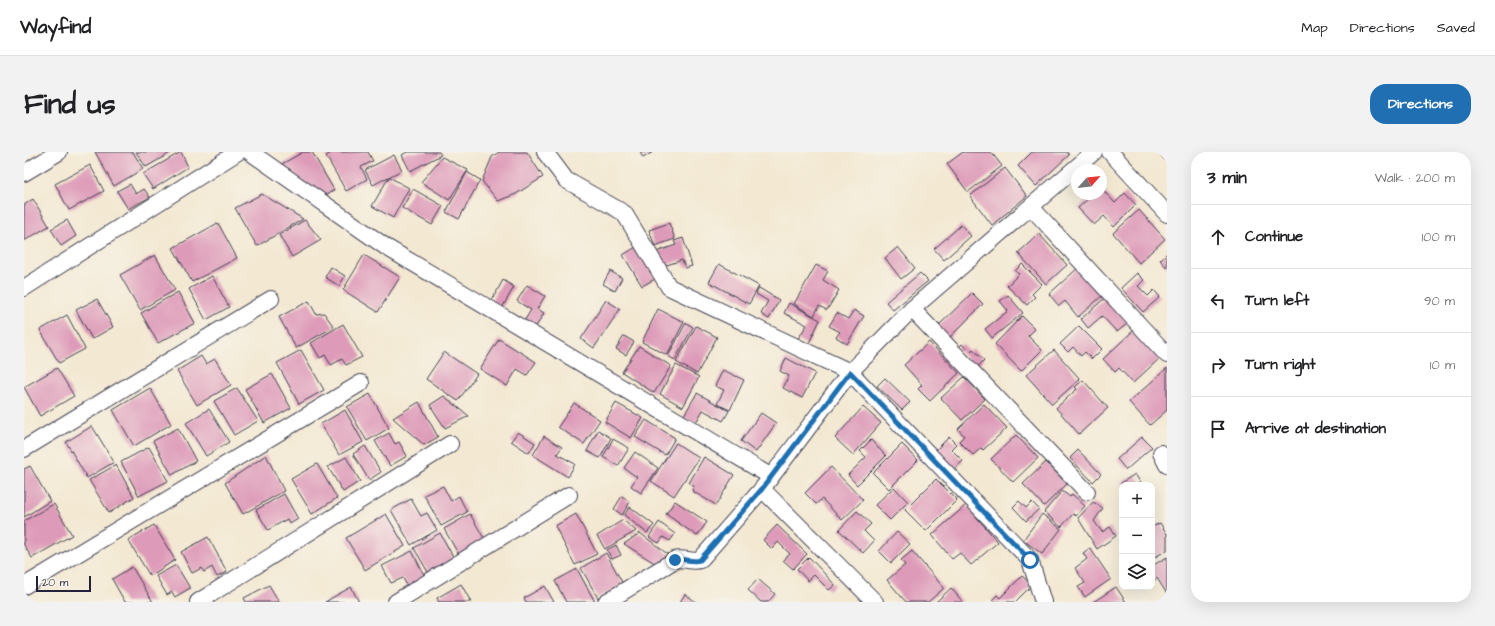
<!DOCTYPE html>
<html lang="en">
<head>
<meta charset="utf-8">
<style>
	body { margin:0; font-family:"Architects Daughter",sans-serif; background:#f2f2f2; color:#202124 }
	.controls { position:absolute; right:12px; bottom:12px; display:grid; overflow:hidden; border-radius:8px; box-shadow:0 4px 16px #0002 }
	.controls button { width:36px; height:36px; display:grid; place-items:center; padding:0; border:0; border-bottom:1px solid #e0e0e0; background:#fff; color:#202124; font:20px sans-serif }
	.compass { position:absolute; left:1047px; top:12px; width:36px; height:36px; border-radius:50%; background:#fff; box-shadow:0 4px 16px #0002; rotate:63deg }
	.scale { position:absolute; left:12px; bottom:10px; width:55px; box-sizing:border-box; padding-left:4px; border:2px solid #22223b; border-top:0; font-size:11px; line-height:14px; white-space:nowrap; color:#22223b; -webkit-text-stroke:3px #f7f3e8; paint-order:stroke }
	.stop { position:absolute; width:12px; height:12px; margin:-9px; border:3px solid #1f6fb2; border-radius:50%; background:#fff }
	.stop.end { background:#1f6fb2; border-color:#fff; box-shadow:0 1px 4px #0008 }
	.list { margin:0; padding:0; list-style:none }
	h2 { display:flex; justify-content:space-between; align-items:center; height:52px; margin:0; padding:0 16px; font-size:17px }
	h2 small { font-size:13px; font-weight:400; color:#757577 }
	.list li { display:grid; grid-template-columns:26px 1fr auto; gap:12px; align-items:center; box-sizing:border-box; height:64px; padding:0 16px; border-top:1px solid #e0e0e0 }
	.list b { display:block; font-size:15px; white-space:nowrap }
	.list em { font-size:13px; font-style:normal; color:#757577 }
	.icon { flex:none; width:22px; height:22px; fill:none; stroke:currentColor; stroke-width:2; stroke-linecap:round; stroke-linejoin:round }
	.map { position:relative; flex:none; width:1143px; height:450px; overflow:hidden; border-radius:16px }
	header { display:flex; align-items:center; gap:24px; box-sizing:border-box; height:56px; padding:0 20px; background:#fff; border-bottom:1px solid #e0e0e0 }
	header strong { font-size:19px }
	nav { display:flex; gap:22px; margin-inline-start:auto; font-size:14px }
	.intro { display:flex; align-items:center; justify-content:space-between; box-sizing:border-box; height:96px; padding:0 24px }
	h1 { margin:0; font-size:28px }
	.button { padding:10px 18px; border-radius:16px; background:#1f6fb2; color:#fff; font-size:14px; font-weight:700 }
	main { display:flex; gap:24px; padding:0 24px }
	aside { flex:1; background:#fff; border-radius:16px; box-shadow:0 4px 16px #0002 }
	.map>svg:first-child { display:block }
	.building { fill:#de9bb9 }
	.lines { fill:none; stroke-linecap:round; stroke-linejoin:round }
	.street-casing { stroke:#414052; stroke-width:18 }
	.street { stroke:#fff; stroke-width:16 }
	.route { stroke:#1f6fb2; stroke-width:5 }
</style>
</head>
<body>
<header>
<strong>Wayfind</strong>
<nav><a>Map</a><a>Directions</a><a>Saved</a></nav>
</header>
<div class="intro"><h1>Find us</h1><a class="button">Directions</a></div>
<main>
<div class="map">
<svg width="1143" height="450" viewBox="0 0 1143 450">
	<rect width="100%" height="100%" fill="#f7f3e8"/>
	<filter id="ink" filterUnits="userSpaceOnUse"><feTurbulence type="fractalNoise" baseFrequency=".025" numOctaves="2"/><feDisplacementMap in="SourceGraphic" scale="8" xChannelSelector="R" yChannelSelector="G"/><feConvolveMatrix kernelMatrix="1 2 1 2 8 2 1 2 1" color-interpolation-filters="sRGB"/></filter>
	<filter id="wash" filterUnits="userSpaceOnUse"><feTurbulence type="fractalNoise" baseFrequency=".012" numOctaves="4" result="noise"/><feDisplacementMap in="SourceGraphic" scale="16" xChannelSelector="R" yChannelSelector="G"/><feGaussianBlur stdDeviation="0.9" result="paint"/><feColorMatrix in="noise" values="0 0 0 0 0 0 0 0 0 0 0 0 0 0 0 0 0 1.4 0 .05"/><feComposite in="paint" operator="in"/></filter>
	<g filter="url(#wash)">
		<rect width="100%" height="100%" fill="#f3e8d2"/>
		<g id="blocks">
			<g class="building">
				<path d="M71 0H109L119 17 90 34Z"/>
				<path d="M112 0H148L122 15Z"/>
				<path d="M157 0 164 15 129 37 119 22Z"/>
				<path d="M279 0H288L310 38 297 46 258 12Z"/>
				<path d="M309 0H344L349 9 337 15 343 27 322 39 302 4Z"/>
				<path d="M383 0H415L417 3 386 19 378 3Z"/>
				<path d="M475 0H503L519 25 492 42 474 49 458 29 468 5Z"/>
				<path d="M616 0H629L619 6Z"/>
				<path d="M939 0H967L978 14 944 40 923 12Z"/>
				<path d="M1008 0H1043L1045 3 1012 34 994 14Z"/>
				<path d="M1139 0H1143V10L1137 4Z"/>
				<path d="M370 3 378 18 349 33 341 18Z"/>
				<path d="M418 5 444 18 425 48 397 30Z"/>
				<path d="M66 13 80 39 45 58 31 32Z"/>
				<path d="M981 16 1003 44 968 73 946 44Z"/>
				<path d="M443 20 456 28 435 67 422 60Z"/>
				<path d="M365 25 385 36 369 66 348 54Z"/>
				<path d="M106 32 112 42 120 37 126 45 104 57 93 39Z"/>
				<path d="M1077 36 1091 51 1101 41 1112 53 1090 75 1080 64 1070 73 1054 56 1069 42H1077Z"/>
				<path d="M389 37 419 54 408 73 378 56Z"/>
				<path d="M238 42 279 67 233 94 211 56Z"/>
				<path d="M9 47 25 74 0 89V53Z"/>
				<path d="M1115 58 1141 87 1115 111 1089 81Z"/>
				<path d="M43 68 52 84 37 94 27 77Z"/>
				<path d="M281 68 297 88 268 105 255 83Z"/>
				<path d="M194 71 213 106 168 130 149 96Z"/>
				<path d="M645 71 651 87 631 94 625 78Z"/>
				<path d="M937 73 947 84 920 108 910 97Z"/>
				<path d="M1015 82 1043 113 1022 132 994 101Z"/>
				<path d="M659 86 668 114 661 116 658 108 637 115 632 100 652 93 650 89Z"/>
				<path d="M612 95 631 127 618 134 599 103Z"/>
				<path d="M874 95 891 116 877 127 861 106Z"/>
				<path d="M1143 101V116L1136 108Z"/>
				<path d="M131 103 151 138 116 158 96 123Z"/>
				<path d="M340 103 376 125 354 160 319 138Z"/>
				<path d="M695 112 735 134 725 152 685 130Z"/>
				<path d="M998 112 1018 132 1008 142 1011 145 1003 153 983 134 995 122 991 119Z"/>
				<path d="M792 113 804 119 799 128 815 138 803 158 795 154 790 164 770 152Z"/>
				<path d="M307 115 321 124 315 134 301 125Z"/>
				<path d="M1055 115 1079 143 1054 165 1041 149 1035 154 1025 142Z"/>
				<path d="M586 119 598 126 591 139 579 132Z"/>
				<path d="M896 121 904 129 869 158 862 150Z"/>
				<path d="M1113 121 1120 128 1114 134 1124 144 1130 138 1136 145 1119 160 1097 136Z"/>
				<path d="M188 124 205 155 182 168 165 137Z"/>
				<path d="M479 128 490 135 478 156 467 150Z"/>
				<path d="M503 133 521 144 513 157 520 161 510 178 499 171 507 158 493 149Z"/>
				<path d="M735 136 755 148 745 167 737 162 744 149 732 142Z"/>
				<path d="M154 140 171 171 134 191 117 161Z"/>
				<path d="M948 141 959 152 924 187 913 175Z"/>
				<path d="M984 143 999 161 968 186 961 177 984 159 976 149Z"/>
				<path d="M1082 145 1104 171 1093 180 1078 164 1064 176 1057 167Z"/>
				<path d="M73 147 89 175 68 187 52 158Z"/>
				<path d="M582 148 596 157 570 196 557 187Z"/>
				<path d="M285 149 292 162 300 161 310 175 272 196 255 165Z"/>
				<path d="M765 151 796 168 784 193 773 188 783 173 760 161Z"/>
				<path d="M634 157 660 170 643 203 618 190Z"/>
				<path d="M830 158 840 164 823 192 812 185 816 180 805 174 813 161 824 167Z"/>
				<path d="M43 163 61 197 35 211 16 178Z"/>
				<path d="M998 164 1011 177 1004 184 1018 198 997 219 971 192Z"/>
				<path d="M662 171 669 175 651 208 644 204Z"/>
				<path d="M319 172 338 205 322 213 318 207 307 213 301 203 296 206 287 191Z"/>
				<path d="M672 174 693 185 673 222 652 210Z"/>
				<path d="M1055 174 1078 197 1068 207 1061 200 1057 204 1049 195 1044 200 1036 192Z"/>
				<path d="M1111 177 1137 205 1109 231 1095 216 1091 220 1079 207Z"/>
				<path d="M600 184 610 190 602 203 592 197Z"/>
				<path d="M475 187 512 210 503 223 493 217 483 234 456 217Z"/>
				<path d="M905 190 935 221 906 249 894 237 898 233 880 213Z"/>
				<path d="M938 192 946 200 949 197 960 208 953 216 933 197Z"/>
				<path d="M615 194 647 214 630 241 598 220Z"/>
				<path d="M277 198 300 238 275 252 253 211Z"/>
				<path d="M1030 198 1056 227 1028 252 1002 223Z"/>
				<path d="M420 200 453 222 434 249 402 227Z"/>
				<path d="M177 204 182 212 191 207 207 233 173 253 153 219Z"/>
				<path d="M762 206 791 221 778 246 759 236 765 224 756 219Z"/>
				<path d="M652 213 675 225 659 255 636 242Z"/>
				<path d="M33 216 50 244 16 264 0 235Z"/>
				<path d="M1143 216V258L1126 273 1105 250Z"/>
				<path d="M699 218 720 228 706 258 693 252 700 238 691 234Z"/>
				<path d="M248 222 267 256 240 271 221 237Z"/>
				<path d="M940 225 961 247 938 268 917 246Z"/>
				<path d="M861 226 886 250 878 258 853 234Z"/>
				<path d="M1059 228 1084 256 1055 282 1032 256 1053 237 1051 235Z"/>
				<path d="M126 236 147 272 110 294 89 258Z"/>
				<path d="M213 236 234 269 210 283 190 249Z"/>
				<path d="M673 241 705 259 699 269 679 258 671 272 659 265Z"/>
				<path d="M346 242 365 276 343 289 323 255Z"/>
				<path d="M420 244 445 264 421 276 406 253Z"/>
				<path d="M395 250 414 285 400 293 369 266Z"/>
				<path d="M550 251 576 268 560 292 534 275Z"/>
				<path d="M592 251 619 266 607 286 581 270Z"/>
				<path d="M960 252 983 276 959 298 957 296 949 303 935 289 940 284 934 277Z"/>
				<path d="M839 255 857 271 829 303 811 286Z"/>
				<path d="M185 257 205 290 182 304 162 271Z"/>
				<path d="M321 258 339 290 315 303 297 272Z"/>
				<path d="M737 261 752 271 732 300 717 289Z"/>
				<path d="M622 268 651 286 641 303 611 285Z"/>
				<path d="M68 274 90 310 63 326 42 290Z"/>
				<path d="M154 276 172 309 148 323 129 289Z"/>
				<path d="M574 278 587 286 576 306 563 299Z"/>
				<path d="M494 280 511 291 505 301 487 289Z"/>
				<path d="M365 281 371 292 375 290 383 304 366 314 351 289Z"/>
				<path d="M992 283 1014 306 989 330 967 307Z"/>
				<path d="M520 284 538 295 533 302 551 312 544 325 509 303Z"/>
				<path d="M925 285 932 292 927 297 939 309 929 318 911 299Z"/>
				<path d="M1118 285 1128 295 1102 318 1093 307Z"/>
				<path d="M589 287 605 296 594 314 579 305Z"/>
				<path d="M847 288 862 304 833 333 824 323 842 305 836 299Z"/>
				<path d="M652 291 675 306 650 344 627 329Z"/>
				<path d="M878 292 894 308 865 337 849 321Z"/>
				<path d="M341 294 357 320 345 328 329 302Z"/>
				<path d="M125 295 144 329 115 344 97 310Z"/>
				<path d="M1054 298 1077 322 1069 330 1046 306Z"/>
				<path d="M611 300 634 316 617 341 607 334 613 325 600 316Z"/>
				<path d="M242 303 260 339 219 362 201 331Z"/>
				<path d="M322 305 336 329 319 340 304 315Z"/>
				<path d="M680 305 710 323 692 353 668 339 670 334 665 331Z"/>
				<path d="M1022 310 1043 332 1020 354 999 332Z"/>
				<path d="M293 312 313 346 288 362 267 327Z"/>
				<path d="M92 313 110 345 85 361 65 328Z"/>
				<path d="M6 314 26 349 0 365V317Z"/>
				<path d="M807 315 839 348 818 368 798 347 792 352 781 341Z"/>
				<path d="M1111 322 1118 333H1098L1097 331Z"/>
				<path d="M912 327 933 348 902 379 881 358Z"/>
				<path d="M419 334 427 349 435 344 443 360 417 374 400 343Z"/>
				<path d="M870 335 884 350 866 368 851 353Z"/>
				<path d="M1038 339 1046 345 1048 342 1061 354 1052 364 1049 362 1037 375 1020 360Z"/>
				<path d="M260 342 274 367 266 372 263 367 244 378 232 358Z"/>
				<path d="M598 344 606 350 598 363 590 357Z"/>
				<path d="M387 347 397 364 403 361 413 378 387 393 367 358Z"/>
				<path d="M651 349 683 370 673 384 642 362Z"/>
				<path d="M995 349 1002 356 1008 350 1015 357 1002 369 989 355Z"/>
				<path d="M1069 350 1079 356 1070 369 1078 380 1086 375 1092 384 1073 397 1054 366Z"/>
				<path d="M30 352 48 383 8 406 0 393V369Z"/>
				<path d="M942 353 974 390 947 413 936 401 928 407 908 383Z"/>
				<path d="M606 355 630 373 623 381 600 363Z"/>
				<path d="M833 359 847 372 840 379 850 389 839 401 815 378Z"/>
				<path d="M362 362 381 394 341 418 322 386Z"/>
				<path d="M446 362 461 388 435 403 420 377Z"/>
				<path d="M552 362 573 402 551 413 531 374Z"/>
				<path d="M1018 362 1037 377 1018 402 999 388Z"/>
				<path d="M599 368 612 379 581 397 573 384Z"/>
				<path d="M635 370 651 382 646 389 639 385 635 391 625 385Z"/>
				<path d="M1136 371 1143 382V398L1128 407V375Z"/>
				<path d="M130 373 151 408 126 424 104 388Z"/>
				<path d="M753 373 783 402 769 417 759 408 766 402 754 390 748 397 739 388Z"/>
				<path d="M873 380 886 392 867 411 855 399Z"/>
				<path d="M416 381 431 408 405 422 390 396Z"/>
				<path d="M616 381 650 407 637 415 600 392Z"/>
				<path d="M184 385 203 420 193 425 188 415 180 420 178 416 168 421 157 400Z"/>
				<path d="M592 393 597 403 588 407 583 398Z"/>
				<path d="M1066 396 1087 427 1061 445 1054 435 1061 431 1051 416 1063 407 1059 401Z"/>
				<path d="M388 399 402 427 384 436 379 426 367 431 358 414Z"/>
				<path d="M888 399 920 436 904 450H882L863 428 881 413 877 408Z"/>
				<path d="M582 401 599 432 574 446 557 416Z"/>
				<path d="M785 405 811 433 805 438 790 423 784 429 773 417Z"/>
				<path d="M1143 405V442L1133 426 1131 428 1128 422V414Z"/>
				<path d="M152 413 166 436 151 445 148 440 143 443 132 424Z"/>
				<path d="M108 415 129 450H101L88 427Z"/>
				<path d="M553 417 571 450H542L531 429Z"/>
				<path d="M998 424 1008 433 991 450H970L968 448 973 443 976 446Z"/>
				<path d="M734 427 751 442 744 450H737L724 438Z"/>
				<path d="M437 432 447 450H415L413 446Z"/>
				<path d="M245 433 255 450H222L220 446Z"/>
				<path d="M521 434 530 450H502L500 446Z"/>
				<path d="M327 435 335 450H301Z"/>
				<path d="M1092 435 1102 450H1069Z"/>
				<path d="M927 436 939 450H912Z"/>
				<path d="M661 442 672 450H656Z"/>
			</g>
		</g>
	</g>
	<g filter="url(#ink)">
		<use href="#blocks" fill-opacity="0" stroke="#414052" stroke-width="1"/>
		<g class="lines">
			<g class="street-casing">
				<g id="street">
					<path d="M226 0 362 95 746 324"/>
					<path d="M521 0 542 28 600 61 645 135 826 220 1006 408 1019 450"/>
					<path d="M1086 0 1143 62"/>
					<path d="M0 21 35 0"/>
					<path d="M1007 55 1143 203"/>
					<path d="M0 136 214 0"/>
					<path d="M888 157 1063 340"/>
					<path d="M0 297 247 147"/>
					<path d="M1137 301 1143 313"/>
					<path d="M738 337 851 450"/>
					<path d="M0 434 337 231"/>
					<path d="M174 450 426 292"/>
					<path d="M372 450 545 343"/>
					<path d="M582 450 651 408C659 405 667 411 676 408L738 337 826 220 888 157 1070 0"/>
				</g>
			</g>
			<use href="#street" class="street"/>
		</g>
	</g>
	<g class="lines" filter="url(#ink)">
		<path class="route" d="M651 408C658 405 667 411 676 408L738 337 826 220 1006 408"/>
	</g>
</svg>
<div class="controls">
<button>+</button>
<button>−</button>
<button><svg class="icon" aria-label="layers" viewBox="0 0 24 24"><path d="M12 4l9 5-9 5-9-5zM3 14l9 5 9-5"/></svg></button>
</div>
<svg class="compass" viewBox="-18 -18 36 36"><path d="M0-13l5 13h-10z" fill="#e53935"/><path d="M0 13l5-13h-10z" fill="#757577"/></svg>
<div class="scale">20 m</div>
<div class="stop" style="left:1006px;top:408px"></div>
<div class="stop end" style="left:651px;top:408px"></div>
</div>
<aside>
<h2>3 min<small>Walk · 200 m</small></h2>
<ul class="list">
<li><svg class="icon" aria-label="ahead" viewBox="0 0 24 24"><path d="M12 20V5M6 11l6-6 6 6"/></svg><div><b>Continue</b></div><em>100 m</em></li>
<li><svg class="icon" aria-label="left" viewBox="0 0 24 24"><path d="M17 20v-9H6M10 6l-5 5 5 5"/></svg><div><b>Turn left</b></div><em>90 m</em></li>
<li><svg class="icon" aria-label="right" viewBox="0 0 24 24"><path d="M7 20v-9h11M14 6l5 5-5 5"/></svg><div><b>Turn right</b></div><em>10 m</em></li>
<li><svg class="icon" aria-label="arrive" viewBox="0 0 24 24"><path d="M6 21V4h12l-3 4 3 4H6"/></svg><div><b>Arrive at destination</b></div></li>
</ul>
</aside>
</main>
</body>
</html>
